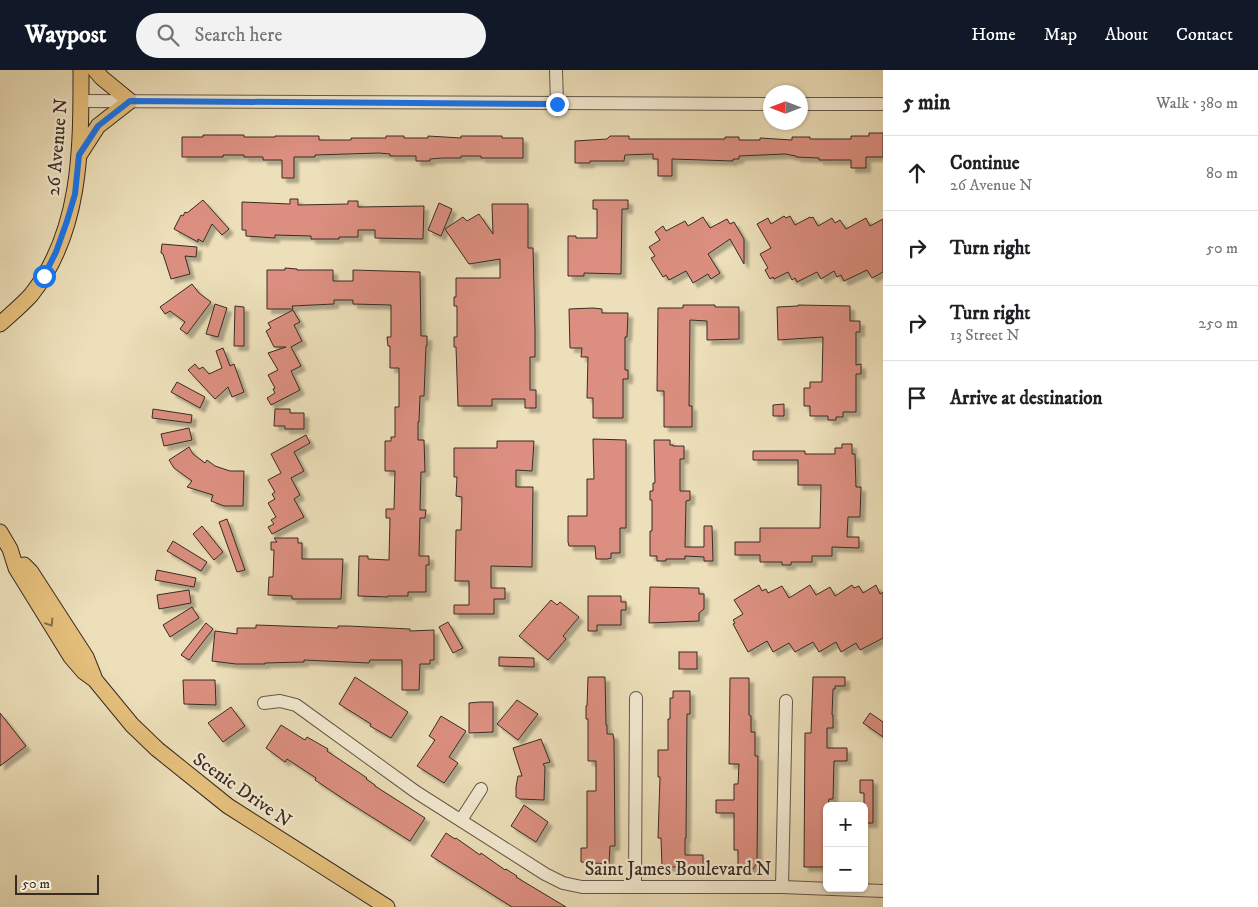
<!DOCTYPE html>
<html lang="en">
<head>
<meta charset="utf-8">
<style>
	body { margin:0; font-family:"IM FELL DW Pica",serif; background:#f2f2f2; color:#202124 }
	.controls { position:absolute; right:15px; bottom:15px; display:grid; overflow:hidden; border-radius:8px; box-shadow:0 1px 4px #0004 }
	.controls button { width:45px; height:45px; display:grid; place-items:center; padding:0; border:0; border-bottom:1px solid #e0e0e0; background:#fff; color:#202124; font:25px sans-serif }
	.compass { position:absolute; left:763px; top:15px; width:45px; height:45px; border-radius:50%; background:#fff; box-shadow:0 1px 4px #0004; rotate:270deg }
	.scale { position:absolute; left:15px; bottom:12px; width:84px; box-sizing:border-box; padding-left:5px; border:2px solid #382b24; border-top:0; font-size:14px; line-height:18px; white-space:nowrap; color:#382b24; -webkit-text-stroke:4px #f3ead2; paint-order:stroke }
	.stop { position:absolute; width:15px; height:15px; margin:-11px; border:4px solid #1a73e8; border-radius:50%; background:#fff }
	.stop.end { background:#1a73e8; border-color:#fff; box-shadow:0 1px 5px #0008 }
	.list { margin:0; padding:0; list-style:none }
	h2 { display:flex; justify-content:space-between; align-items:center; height:65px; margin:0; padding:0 20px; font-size:21px }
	h2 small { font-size:16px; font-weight:400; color:#757577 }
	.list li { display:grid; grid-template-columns:32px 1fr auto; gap:15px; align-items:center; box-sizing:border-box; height:75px; padding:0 20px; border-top:1px solid #e0e0e0 }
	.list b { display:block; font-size:19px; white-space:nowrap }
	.list p { margin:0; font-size:16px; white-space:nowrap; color:#757577 }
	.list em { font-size:16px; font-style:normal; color:#757577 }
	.icon { flex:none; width:28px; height:28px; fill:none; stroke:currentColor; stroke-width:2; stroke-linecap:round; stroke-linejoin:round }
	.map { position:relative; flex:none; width:883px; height:837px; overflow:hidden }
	header { display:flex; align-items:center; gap:30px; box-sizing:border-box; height:70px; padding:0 25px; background:#111827; color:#fff }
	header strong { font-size:24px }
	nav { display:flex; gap:28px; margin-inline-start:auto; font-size:18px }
	.search { width:350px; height:45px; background:#f2f2f2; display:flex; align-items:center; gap:12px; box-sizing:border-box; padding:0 18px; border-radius:28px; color:#757577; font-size:19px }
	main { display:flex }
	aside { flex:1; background:#fff }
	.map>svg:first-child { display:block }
	.building { fill:#dc8f80; stroke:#382b24; filter:url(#shadow) }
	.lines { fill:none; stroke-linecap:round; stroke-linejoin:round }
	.minor-casing { stroke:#655849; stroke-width:14 }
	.major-casing { stroke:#382b24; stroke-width:17 }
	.minor { stroke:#f3ead2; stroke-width:12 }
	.major { stroke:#e6c07c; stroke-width:15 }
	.oneway { stroke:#866e4c }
	.route { stroke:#1a73e8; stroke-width:6 }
	.labels { text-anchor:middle; stroke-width:4.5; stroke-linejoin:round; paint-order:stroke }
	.street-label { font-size:19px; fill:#382b24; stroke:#f3ead2 }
</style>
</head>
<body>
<header>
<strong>Waypost</strong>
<div class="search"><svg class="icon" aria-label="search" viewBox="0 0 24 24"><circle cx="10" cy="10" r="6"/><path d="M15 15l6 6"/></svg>Search here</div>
<nav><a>Home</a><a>Map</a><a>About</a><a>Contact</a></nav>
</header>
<main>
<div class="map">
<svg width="883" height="837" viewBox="0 0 883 837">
	<defs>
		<filter id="shadow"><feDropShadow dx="4.5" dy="4.5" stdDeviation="1" flood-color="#0004"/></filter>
	</defs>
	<rect width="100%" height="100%" fill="#ecdfb9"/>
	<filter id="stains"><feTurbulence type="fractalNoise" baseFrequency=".004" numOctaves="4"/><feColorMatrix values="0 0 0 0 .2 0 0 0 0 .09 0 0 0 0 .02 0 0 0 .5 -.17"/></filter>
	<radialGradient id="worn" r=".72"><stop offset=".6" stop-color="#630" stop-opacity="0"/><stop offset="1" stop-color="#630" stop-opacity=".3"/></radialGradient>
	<g class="building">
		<path d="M869 63H883V87H866V98H851V90H819V88L796 87V86L785 84 739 86V89H733V91L672 89V106H658V89H653V84L625 85 624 91H590V93H575V71L607 69 610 66H629V69H725V67H739V70H760V68L792 70V67H810V69H851V66H869Z"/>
		<path d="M203 65H244V67H275V66H319V70H351V68H386V66H404V68H428V66L461 68V66H502V68H523V88H481V86H461V88H443L430 89V91H416V86H390V84L379 83 315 85V87H294V108H282V90H263V87H244V85H223V87H182V67H203Z"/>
		<path d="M290 129H298V135L348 134V131H358V137L424 136 423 169 375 168V160H358V167H339V169H311V166L275 165V168L246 166V160H242V132L290 134Z"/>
		<path d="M203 130 229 159 222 165 212 154 203 172 198 169V172L174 159 181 145 183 146 185 142 187 143Z"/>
		<path d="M593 130H628V139H622L621 204 584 203V206H568V166H576V168H597V139H593Z"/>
		<path d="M439 133 452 139 441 166 428 160Z"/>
		<path d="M492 134H528V178H533L535 260V287H530V320H536V338H525V329H492V336H458L456 277H454V267H457V236H454V227H456V208H500V189L469 194 445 159 463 147 467 151 479 144 493 164Z"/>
		<path d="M784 146 786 148 790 146 795 155 810 147 811 148 813 147 818 156 832 148 835 153 840 150 846 159 866 148 870 156 883 149V202L872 208 867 200 844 211 841 205 837 207 834 201 821 209 817 202 797 212 795 208 792 210 788 202 774 209 773 207 770 209 765 200 768 198 760 184 771 178 757 154 768 148 771 154Z"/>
		<path d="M703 147 710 158 727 149 730 154 734 152 744 169V194L730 169 708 184 720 203 711 209 708 204 693 213 686 201 669 210 666 205 663 207 651 188 655 186 649 177 660 170 655 162 663 156 666 161 685 151 688 156Z"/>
		<path d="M162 174 197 177 196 187 185 186 190 204 171 209 163 184 161 183Z"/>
		<path d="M285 198 297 199V200H333V211H353V200L420 202 421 266H427V276H426L424 326H420L419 352H418V370H424L425 402H421L420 440H426L425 448H420L419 486H429V495H426V522H408V526H388V527L358 526 359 486H368V489L389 490 390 448H386V439H394L395 401H385V371H391V367H395V337H399V298H390V276H388L387 267H391V235L353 234V230H334V234L292 236 293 239H267V200H285Z"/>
		<path d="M192 214 199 223 211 232 187 264 180 259 185 252 170 241 165 244 160 237Z"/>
		<path d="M215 234 227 238 218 267 206 264Z"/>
		<path d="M683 235H715V237H739V269L707 270V251L690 250 689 336H692V357H664V321H657L658 238H683Z"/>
		<path d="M798 235 850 236V251H860V262H856V295L861 294V304H856V342H843V347H836V350H828V346H810V336H804V318H810V312H822L823 267 778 270 777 237 798 236Z"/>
		<path d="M235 236 244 237V276H234Z"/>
		<path d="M593 238 602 239V243H628L627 267H625V300H628V309H623V348H593V328H587L588 287H581L582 278H570L569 239Z"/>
		<path d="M293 240 300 252 294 255 302 271 291 277 301 296 291 301 300 320 271 335 267 328 275 323 273 319 275 318 268 305 278 300 268 283 286 277H274L266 261 271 258 268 253Z"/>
		<path d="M223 278 230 296 234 294 244 322 232 327 228 317 215 329 188 300 195 294 199 299 203 297 209 304 222 298 216 281Z"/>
		<path d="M177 312 205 327 200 338 171 322Z"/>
		<path d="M784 334V346H773V335Z"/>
		<path d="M153 339 192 345 191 353 152 348Z"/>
		<path d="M275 339H290V343H304V359H285V356H274Z"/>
		<path d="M189 358 192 370 164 376 161 364Z"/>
		<path d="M306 365 310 373 294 382 304 401 291 408 300 425 294 429 304 447 272 464 268 457 274 454 271 450 276 447 268 433 275 429 272 424 275 422 268 410 281 403 271 384Z"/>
		<path d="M593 369 626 370V458H620V483H611V488L607 489H596L595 476H569L568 472V446H587V409H594Z"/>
		<path d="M654 370H670V375H673V376H684V389H680V421H690V430L686 431 685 477H704V456H712L713 491H704V487L685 486V489H666V491H657V486H650V461H652V430H650V421H653V413H655Z"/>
		<path d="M497 371H534L532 401 516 400V417H533L532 497 491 496V518H505V529H494V544H454V535H469V511H455L456 460H461L462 427 456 426 457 407H454V378H497Z"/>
		<path d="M842 374H852V384H855L856 417H861L860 447H848L847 467H859V478L832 477V486H812V492H791V495H782V492H760V485H735V472H760V458H820L821 415H798V390H753V381H805V384H835V378H842Z"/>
		<path d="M189 377 193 384 205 393 207 390 215 396 230 401H244L243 436H224L211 431 213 425 187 417 192 411 174 398 169 390Z"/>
		<path d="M227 449 245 500 237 502 219 452Z"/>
		<path d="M202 456 223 482 214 490 193 464Z"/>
		<path d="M274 468H298V473H302V489H343L341 529H292V526L268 525 269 507H273L274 480H271V472H277Z"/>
		<path d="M173 471 207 492 201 501 167 481Z"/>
		<path d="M157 500 196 508 194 517 155 510Z"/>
		<path d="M759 515 762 521 766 519 768 523 782 516 789 528 810 515 816 525 830 517 835 526 852 515 854 518 859 516 863 523 876 515 880 524 883 522V568L860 580 856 573 841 582 836 572 819 582 813 572 795 582 789 573 773 582 767 571 748 582 733 554 735 553 733 550 743 544 734 530Z"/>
		<path d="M650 517 699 518V524H704V539L699 543V551L649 553Z"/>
		<path d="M189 520 191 533 159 539 157 525Z"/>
		<path d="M588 526H621V532H626V540H621V555H597V561H588Z"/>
		<path d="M551 530 557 535 560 532 579 547 563 566 566 569 548 590 519 566Z"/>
		<path d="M192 537 199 548 170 567 163 555Z"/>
		<path d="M448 552 463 578 453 583 439 557Z"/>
		<path d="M206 553 213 559 189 590 181 585Z"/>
		<path d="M256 555 338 558V556H348L410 559V561L434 560V590H430V594H420L419 620H402V590H370L369 593 304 590V592L265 593V594H236L212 591 215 561 237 564V558H256Z"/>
		<rect x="679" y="582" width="18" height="17"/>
		<path d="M499 587 534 588V597L499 596Z"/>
		<path d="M355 607 408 642 391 668 370 656 371 654 339 634Z"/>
		<path d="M588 607H605L606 655H607V664H613L614 670 615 776H610L609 794 581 792V778H587V721H596V691H588V649H586V636H587Z"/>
		<path d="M813 607H845V616H835V619H833L832 645H833V658H827V678H847V691H834L833 729H829L828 736H827V763H824V783H827V797H804L805 663H811Z"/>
		<path d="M730 608H749V645L751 646V662H755V686H758L757 793 753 799 738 798V780H734V743H716V730H734V714H738L739 694H729Z"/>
		<path d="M183 610H215L216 635 184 634Z"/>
		<path d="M673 621H690V644H687L686 768H685V785H703V797H662L661 768H658L660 707H658V680H668V649H670V628H673Z"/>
		<path d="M517 630 538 644 518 670 497 654Z"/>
		<path d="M480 632H493V662L469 663V633Z"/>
		<path d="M231 637 245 656 223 672 208 653Z"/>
		<path d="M0 643 26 676 0 696Z"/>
		<path d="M870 643 883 652V667L863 653Z"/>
		<path d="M441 646 466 661 449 687 458 693 444 713 417 696 435 670 429 666Z"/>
		<path d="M281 655 305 670 307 667 328 679 327 681 367 708 366 709 375 715V716L425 748 410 771 348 732 315 710 316 708 287 689 285 692 266 678Z"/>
		<path d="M541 669 550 692 543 694 545 697 544 730 520 729 516 727V717L518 706H522L513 678Z"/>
		<path d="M860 710H873V753H864V723H860Z"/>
		<path d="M524 735 548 752 536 772 511 756Z"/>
		<path d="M446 763 455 769 456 768 480 785 481 783 505 800 506 799 517 806 516 807 566 837H512L431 786Z"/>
	</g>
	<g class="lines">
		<g class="minor-casing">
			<g id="minor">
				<path d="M556 0 557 33"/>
				<path d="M81 31 770 34"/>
				<path d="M800 34H883"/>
				<path d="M264 633 280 631 296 635 416 722 545 804 563 813 582 817H782L883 821"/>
				<path d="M461 750 481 719"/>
				<path d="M635 817 636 628"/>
				<path d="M782 817 786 631"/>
			</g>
		</g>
		<g class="major-casing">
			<g id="major">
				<path d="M80 84 98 56 130 31 102 8 95 0"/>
				<path d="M0 254C10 245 22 235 31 225 82 161 81 77 81 0"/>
				<path d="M0 462 10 479 16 498 71 587 84 602 95 610 132 655 157 679 228 736 387 837"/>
				<path d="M24 495 31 502 86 587 94 607"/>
			</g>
		</g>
		<use href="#minor" class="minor"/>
		<use href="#major" class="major"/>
	</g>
	<defs><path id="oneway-chevron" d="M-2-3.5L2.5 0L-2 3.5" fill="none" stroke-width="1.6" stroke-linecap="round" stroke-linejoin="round" transform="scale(1.25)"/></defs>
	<use class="oneway" href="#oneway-chevron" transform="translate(50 553) rotate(58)"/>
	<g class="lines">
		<path class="route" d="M44 206 56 182 67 151 75 124 79 85 98 56 130 31 557 34"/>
	</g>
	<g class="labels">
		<g class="street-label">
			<text transform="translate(56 77) rotate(-85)" y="7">26 Avenue N</text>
			<text transform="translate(243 719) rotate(35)" y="7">Scenic Drive N</text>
			<text x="678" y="805">Saint James Boulevard N</text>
		</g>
	</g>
	<rect width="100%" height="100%" filter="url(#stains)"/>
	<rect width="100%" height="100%" fill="url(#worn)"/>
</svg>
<div class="controls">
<button>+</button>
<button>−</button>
</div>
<svg class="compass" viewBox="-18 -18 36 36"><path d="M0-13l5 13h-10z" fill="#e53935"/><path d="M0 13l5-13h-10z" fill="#757577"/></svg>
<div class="scale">50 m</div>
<div class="stop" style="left:44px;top:206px"></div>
<div class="stop end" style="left:557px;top:34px"></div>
</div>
<aside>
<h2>5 min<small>Walk · 380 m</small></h2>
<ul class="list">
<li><svg class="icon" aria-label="ahead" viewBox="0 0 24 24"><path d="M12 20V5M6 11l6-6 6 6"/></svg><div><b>Continue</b><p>26 Avenue N</p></div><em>80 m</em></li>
<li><svg class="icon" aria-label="right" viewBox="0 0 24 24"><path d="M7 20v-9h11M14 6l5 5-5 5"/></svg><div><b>Turn right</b></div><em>50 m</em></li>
<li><svg class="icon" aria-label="right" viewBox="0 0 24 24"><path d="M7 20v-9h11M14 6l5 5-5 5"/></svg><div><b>Turn right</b><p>13 Street N</p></div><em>250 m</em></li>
<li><svg class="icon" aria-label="arrive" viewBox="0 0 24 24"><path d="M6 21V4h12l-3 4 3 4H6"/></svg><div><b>Arrive at destination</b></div></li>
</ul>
</aside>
</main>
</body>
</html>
